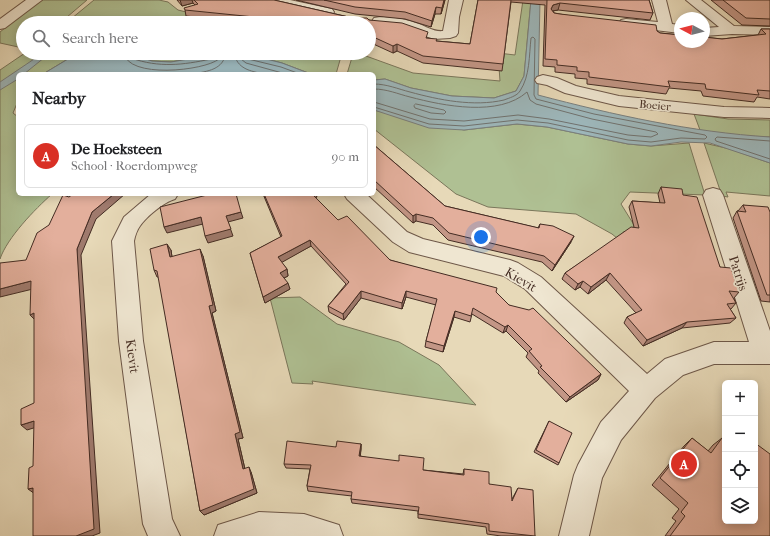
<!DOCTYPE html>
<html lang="en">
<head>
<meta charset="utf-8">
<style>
	body { margin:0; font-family:"IM FELL French Canon",serif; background:#f2f2f2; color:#202124 }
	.controls { position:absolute; right:12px; bottom:12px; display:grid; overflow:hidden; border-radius:6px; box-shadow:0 2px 10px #0003 }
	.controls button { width:36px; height:36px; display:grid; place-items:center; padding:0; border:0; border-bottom:1px solid #e0e0e0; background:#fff; color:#202124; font:20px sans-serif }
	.compass { position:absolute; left:674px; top:12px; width:36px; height:36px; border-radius:50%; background:#fff; box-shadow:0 2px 10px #0003; rotate:277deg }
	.you { position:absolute; left:481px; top:237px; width:14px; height:14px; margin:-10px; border:3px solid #fff; border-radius:50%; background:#1a73e8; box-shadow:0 0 0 6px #1a73e833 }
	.badge { display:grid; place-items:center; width:26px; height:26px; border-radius:50%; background:#d93025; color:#fff; font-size:13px; font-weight:700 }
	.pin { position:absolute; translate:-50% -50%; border:2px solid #fff; box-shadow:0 1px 4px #0006 }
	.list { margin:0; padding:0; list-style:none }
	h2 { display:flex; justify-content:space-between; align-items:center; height:52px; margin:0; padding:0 16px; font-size:17px }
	h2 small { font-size:13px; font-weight:400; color:#757577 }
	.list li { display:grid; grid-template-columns:26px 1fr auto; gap:12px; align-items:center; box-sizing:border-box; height:64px; margin:0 8px 8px; padding:0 8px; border:1px solid #e0e0e0; border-radius:6px }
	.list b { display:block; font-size:15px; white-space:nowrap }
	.list p { margin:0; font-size:13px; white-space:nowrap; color:#757577 }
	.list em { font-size:13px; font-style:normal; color:#757577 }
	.icon { flex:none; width:22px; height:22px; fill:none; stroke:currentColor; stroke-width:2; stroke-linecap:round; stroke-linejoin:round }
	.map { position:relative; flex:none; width:770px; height:536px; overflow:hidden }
	.search { position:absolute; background:#fff; box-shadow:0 2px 10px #0003; left:16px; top:16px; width:360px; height:44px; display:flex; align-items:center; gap:10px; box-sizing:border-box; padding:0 14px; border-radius:22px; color:#757577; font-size:15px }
	.panel { position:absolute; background:#fff; box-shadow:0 2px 10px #0003; left:16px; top:72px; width:360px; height:124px; border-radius:6px }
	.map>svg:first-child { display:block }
	.green { fill:#afc093; stroke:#7a765b }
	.water { fill:#9db7bb; stroke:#797f7e }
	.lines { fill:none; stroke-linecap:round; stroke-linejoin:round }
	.shore { stroke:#70726f; stroke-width:1 }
	.minor-casing { stroke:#6d5748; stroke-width:2 }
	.tertiary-casing { stroke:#6d5748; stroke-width:2 }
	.minor { fill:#efe6d1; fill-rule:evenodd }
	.tertiary { fill:#efe6d1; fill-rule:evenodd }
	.wall { fill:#c39686; stroke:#442c23 }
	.shaded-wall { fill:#9f7a6d; stroke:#442c23 }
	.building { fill:#e3af9c; stroke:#442c23 }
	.labels { text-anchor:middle; stroke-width:3.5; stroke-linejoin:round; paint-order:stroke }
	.far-street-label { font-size:11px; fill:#442c23; stroke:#efe6d1 }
	.street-label { font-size:13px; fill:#442c23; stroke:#efe6d1 }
</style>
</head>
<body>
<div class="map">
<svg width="770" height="536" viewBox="0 0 770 536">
	<rect width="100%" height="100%" fill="#e7d9b8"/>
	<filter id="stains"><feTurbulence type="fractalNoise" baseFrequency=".005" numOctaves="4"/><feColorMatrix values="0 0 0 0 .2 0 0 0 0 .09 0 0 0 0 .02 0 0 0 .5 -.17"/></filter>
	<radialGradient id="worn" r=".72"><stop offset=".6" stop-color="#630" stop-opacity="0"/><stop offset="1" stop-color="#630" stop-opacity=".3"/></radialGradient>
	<g class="green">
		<path d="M40 0H87L60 23H23V48L0 43V32Z"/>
		<path d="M94 0H159L168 2 178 10 231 23H66Z"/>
		<path d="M523 0H531L524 76 516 91 494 98 452 96 411 88 385 79 374 80V74H347L353 54 366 56 413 73 500 81 498 53 515 55Z"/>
		<path d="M25 53H78L43 74H18V101L13 113 18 117V194H52C35 209 7 238 0 259V70Z"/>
		<path d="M128 53H222L171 62 152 61Z"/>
		<path d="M224 53H342L336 74H311L282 63 247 54Z"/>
		<path d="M374 110 464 130 517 124 547 127 628 144 651 146 689 143 705 195 630 192 621 204 639 233 623 232 628 247 612 234 576 214 488 207 456 194 374 129Z"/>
		<path d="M694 114 728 119 770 120V137L727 135 700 130Z"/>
		<path d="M704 143 730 149 770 163V196L726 192 728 197 722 196Z"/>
		<path d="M300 297 337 324 399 342 439 365 476 405 312 381 313 384 292 383 270 298Z"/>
	</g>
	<g class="water">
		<path d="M531 0H540L538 95C614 115 691 132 770 137V163L710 143 681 142 651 146 628 144 547 127 517 124 464 130 429 128 374 110V80L385 79 411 88 452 96 494 98 516 91 524 76Z"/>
		<path d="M43 53H50L24 74H18V79L0 90V82Z"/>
		<path d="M78 53H128L152 61 171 62 222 53 247 54 282 63 311 74H43Z"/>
	</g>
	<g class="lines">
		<g class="shore">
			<path d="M124 53C127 79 204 71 219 59L220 53"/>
			<path d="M129 53 131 58C159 68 183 65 211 59L215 57V53"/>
			<path d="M234 53C237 69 250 71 264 74"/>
			<path d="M240 53 241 59 246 63 286 74"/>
			<path d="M245 53 248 59 281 67 300 74"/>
			<path d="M193 74C208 71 223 70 226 53"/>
			<path d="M374 84C387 84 398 89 410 92 439 100 474 107 504 100 509 98 517 96 520 91 530 76 529 56 531 38L533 37 535 39 534 95 536 99 594 114 705 135 707 137 705 139 681 138 651 142 628 140 548 123 517 120 464 126 429 124 374 107"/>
			<path d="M374 89C387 89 398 94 410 97 444 106 499 117 527 92L530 100 536 104 592 119 656 132 658 134 651 137 628 135 549 119 518 115 464 121 430 119 374 102"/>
			<path d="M416 104 444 110 446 112 444 114 431 113 415 108 414 106Z"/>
			<path d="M770 141 717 137 715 139 716 141 770 159"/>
		</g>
		<g class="minor-casing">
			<g id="minor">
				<path d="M264 0H290L332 9 334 12 332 15 327 16 266 3Z"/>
				<path d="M449 0H463L459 17 458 33 456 36 450 38 434 39 405 29 374 24 372 21 374 18C387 15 406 19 419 24 427 27 434 32 443 31Z"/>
				<path d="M652 0H666L672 24 680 25V33L621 26 619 23 621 20 626 19 658 22Z"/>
				<path d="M686 0H701L734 26 770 27V35L732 34 704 36V28L719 27Z"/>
				<path d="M543 75 557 78 576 86 619 96 724 107 770 108V118L724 117 619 106 565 93 547 85 537 83 535 80 537 77Z"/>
				<path d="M713 188 720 190 723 195 770 331V364H714L683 375 655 398 621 440 602 478 589 536H559L574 475 578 465 601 422 629 391 525 289 504 276 409 252 393 242 347 199 344 194H366L407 232 423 239 510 260 518 263 541 277 647 374 665 359 714 342H749L703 195 706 190Z"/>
				<path d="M151 194H178L175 199C164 202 146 217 140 226 137 230 135 236 134 241L143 341 172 519 180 536H148L143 524 119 341 112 241 124 217Z"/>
				<path d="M259 512 304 514 339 525 343 536H214L218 525Z"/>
			</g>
		</g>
		<g class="tertiary-casing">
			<path id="tertiary" d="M26 0H42L5 28 0 29V19Z"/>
		</g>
		<use href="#minor" class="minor"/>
		<use href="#tertiary" class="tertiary"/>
	</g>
	<g class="wall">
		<path d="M177 0H274L353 18 369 20 437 41 470 44 478 0H649L653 13 650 20 558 10 553 11 554 13 657 31 660 33 722 39 758 35 761 29H770V99L757 97 754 102 703 96 701 91 669 88 666 94 587 84V79L575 78V74L555 72V67L543 66 545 5 511 2 502 71 423 63 397 51 393 53 369 42V23H250L186 16 185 10 195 5 193 3 182 6Z"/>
		<path d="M296 0H445L441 14H435L431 27 405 19 355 14Z"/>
		<path d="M711 0H770V26L742 25Z"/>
		<path d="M374 145 445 206 538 228 540 224 571 242 552 271 542 262 448 240 433 225 416 221 413 223 374 187Z"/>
		<path d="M661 187 683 195 720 267 739 292 734 298 736 303 731 309H730L736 318 730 323 682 328 643 346 624 323 627 317 636 313 606 280 588 294 580 287 575 290 562 279 565 273 634 227 629 207 632 201 660 203 658 194Z"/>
		<path d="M263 194H318L316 198 338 220 390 260 496 292 509 305 601 374 598 380 566 402 538 373 539 371 526 357 528 353 506 331 503 333 472 314 470 322 454 317 443 352 425 347 426 341 436 305 406 297 402 309 361 298 344 320 329 312 328 306 346 284 311 246 281 262 287 269 288 276 284 278 290 289 265 303 250 253 281 237Z"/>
		<path d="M743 205 770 212V302L761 301 733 218 737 211H738Z"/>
		<path d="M171 250 172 257 203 256 216 311 212 313 243 438 238 439 245 469 251 472 257 493 204 515 200 511 159 277H157L154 270Z"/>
		<path d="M549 421 559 463 558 465 534 452Z"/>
		<path d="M692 438 708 451 713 445 722 438 770 536H665L676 521 672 518 679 509 652 485 684 446Z"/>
		<path d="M361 444V449L360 456 423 470 463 474 464 469 489 484 512 499 518 488 535 536H501L487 534 486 527 418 518V511L352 503 351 499 352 496 308 491 307 486 310 469 286 468 284 464 336 447Z"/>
	</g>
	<g class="shaded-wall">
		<path d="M180 0H192L193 3 182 6Z"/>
		<path d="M444 0H445L441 14 442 8Z"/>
		<path d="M560 3 558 10 552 11 551 9 553 5Z"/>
		<path d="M436 7 435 14 431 27 432 21Z"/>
		<path d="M397 44V51L393 53V46Z"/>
		<path d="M114 194H125L96 219 81 255 100 533 92 536H76L77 249 92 212Z"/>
		<path d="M314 194H318L314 201 313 195Z"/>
		<path d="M241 212 243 218 228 222 233 236 208 243 205 236 226 216Z"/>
		<path d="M416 214V221L413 223V216Z"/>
		<path d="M201 217 203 224 167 233 164 227Z"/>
		<path d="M574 236 571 242 552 271 555 265Z"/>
		<path d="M310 240 311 246 279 264 278 257Z"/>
		<path d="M167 244 171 250 173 264 170 257Z"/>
		<path d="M200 249 203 256 216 311 212 313 243 438 238 439 246 474 243 469 235 434 209 306Z"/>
		<path d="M287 269 288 276 282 279 280 273Z"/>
		<path d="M610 273 606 280 588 294 591 287Z"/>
		<path d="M31 281 37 288 0 297V289Z"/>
		<path d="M583 281 580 287 575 290 578 284Z"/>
		<path d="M288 283 290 289 265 303 263 297Z"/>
		<path d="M361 291V298L344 320 343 314Z"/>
		<path d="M406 291V297L402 309V303Z"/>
		<path d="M455 311 454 317 443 352 444 346Z"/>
		<path d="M34 313 36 321 30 315Z"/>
		<path d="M687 322 682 328 643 346 647 340Z"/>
		<path d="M508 325 506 331 503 333 505 327Z"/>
		<path d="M601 374 598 380 566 402 570 397Z"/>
		<path d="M34 421 40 426 27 430 21 425Z"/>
		<path d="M361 444V449L360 460 359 456Z"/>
		<path d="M249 467 251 472 257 493 204 515 200 511Z"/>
		<path d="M33 488 35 494 28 489Z"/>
	</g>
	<g class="building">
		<path d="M194 0H274L353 18H367L369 20 402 23 428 32 426 38 437 39 436 41 470 44 478 0H511L503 64 423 56 397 44 393 46 369 35V23H287L282 22 284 20 185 10 184 8 198 4Z"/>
		<path d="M324 0H444L442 8 436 7 432 21 405 12 355 7Z"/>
		<path d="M547 0H649L653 13 560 3 553 5 551 9 554 13 560 14 656 25 657 31 660 33 680 35V42H704V37L722 39 766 34 761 29H770V91L757 90 759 95 706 89 705 84 668 81 670 87 589 77V72L577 71V67L557 65V60L545 59Z"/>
		<path d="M723 0H770V19L746 18Z"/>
		<path d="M374 145 445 206 539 228 540 224 553 226 574 236 555 265 544 256 449 233 433 218 416 214 413 216 374 180Z"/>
		<path d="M661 187 682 189 683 195 697 197 720 267 731 268 739 292 729 291 736 303 727 304 736 318 687 322 647 340 627 317 642 310 610 273 591 287 583 281 578 284 565 273 631 227 639 228 632 201 665 203Z"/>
		<path d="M73 194H114L92 212 77 249 94 529 76 536H33V488L28 489 29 468 33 466 34 421 21 425V409L34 403V313L30 315 31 281 0 289V263L26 260 37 233 49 225 63 195 69 197Z"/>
		<path d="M211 194H236L241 212 226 216 231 229 205 236 201 217 164 227 160 207Z"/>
		<path d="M264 194H314L313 195 338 220 347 216 390 260 497 288 496 292 509 305 529 310 533 308 601 374 570 397 540 367 542 366 529 351 532 349 508 325 505 327 473 308 471 316 455 311 444 346 426 341 437 299 406 291 402 303 361 291 343 314 328 306 349 282 310 240 278 257 287 269 280 273 288 283 263 297 250 253 282 236Z"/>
		<path d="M743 205 768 207 770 212V295H767L737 211 746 212Z"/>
		<path d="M167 244 170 257 200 249 213 305 209 306 240 432 235 434 243 469 249 467 254 489 200 511 157 271 154 270 150 249Z"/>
		<path d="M549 421 572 433 559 463 536 450Z"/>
		<path d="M692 438 711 453 722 438 725 440V521H755V443L770 454V536H670L685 516 681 512 688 503 660 478Z"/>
		<path d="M287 441 336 447 337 441 361 444 359 456 399 461V455L424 458 423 470 464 475V469L489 472V484L511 487 512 501 518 488 533 490 535 536 489 531V524L418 514 419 507 351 499 352 492 307 486 311 465 284 464Z"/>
	</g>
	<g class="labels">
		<g class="far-street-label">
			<text transform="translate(655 105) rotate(5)" y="4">Boeier</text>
		</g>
		<g class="street-label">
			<text transform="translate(739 273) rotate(72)" y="5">Patrijs</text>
			<text transform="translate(521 279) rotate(31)" y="5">Kievit</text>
			<text transform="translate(133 356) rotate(82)" y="5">Kievit</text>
		</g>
	</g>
	<rect width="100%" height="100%" filter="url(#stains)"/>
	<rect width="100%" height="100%" fill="url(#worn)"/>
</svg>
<div class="controls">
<button>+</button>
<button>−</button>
<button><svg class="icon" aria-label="locate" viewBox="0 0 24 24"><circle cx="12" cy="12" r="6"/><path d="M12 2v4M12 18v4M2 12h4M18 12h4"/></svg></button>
<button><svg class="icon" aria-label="layers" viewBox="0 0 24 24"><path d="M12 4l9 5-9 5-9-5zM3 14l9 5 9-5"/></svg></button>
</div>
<svg class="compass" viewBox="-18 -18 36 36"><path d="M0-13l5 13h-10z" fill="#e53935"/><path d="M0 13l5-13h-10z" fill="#757577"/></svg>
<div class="you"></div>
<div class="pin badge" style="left:684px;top:464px">A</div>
<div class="search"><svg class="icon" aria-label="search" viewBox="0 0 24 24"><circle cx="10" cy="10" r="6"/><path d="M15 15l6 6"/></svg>Search here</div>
<section class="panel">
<h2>Nearby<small></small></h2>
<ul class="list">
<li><span class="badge">A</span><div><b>De Hoeksteen</b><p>School · Roerdompweg</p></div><em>90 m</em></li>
</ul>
</section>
</div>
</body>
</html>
